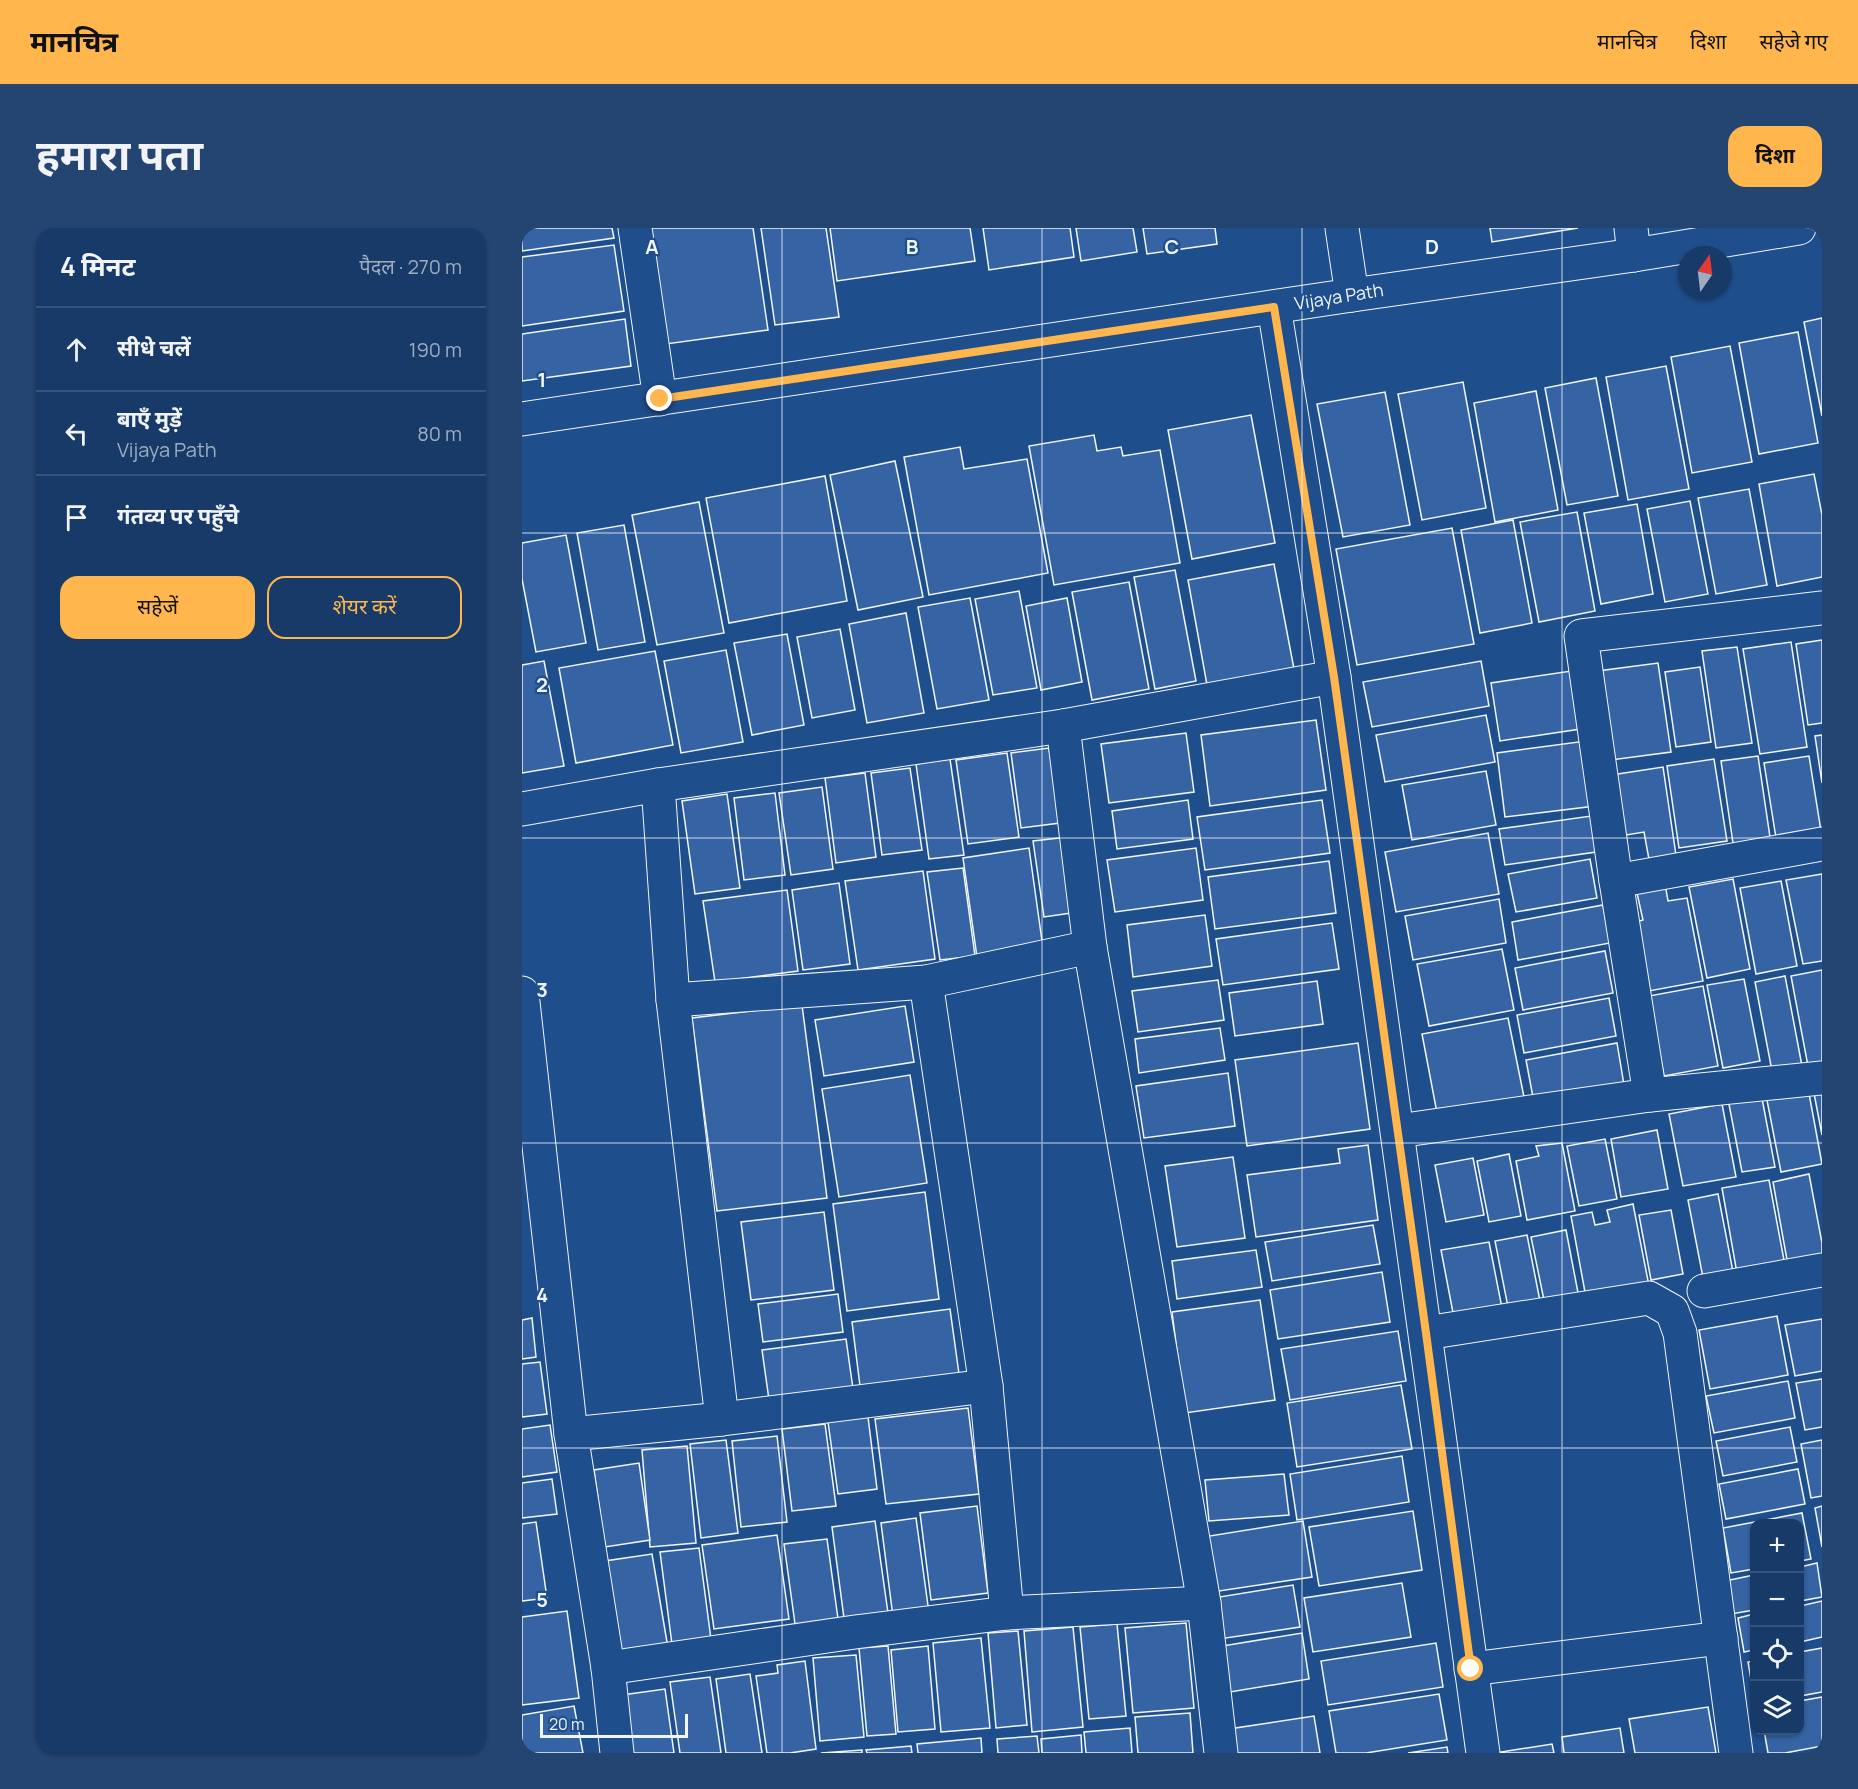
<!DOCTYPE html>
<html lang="hi">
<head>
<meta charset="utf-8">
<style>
	body { margin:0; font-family:Manrope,"Noto Sans Devanagari",sans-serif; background:#244571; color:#f1f3f6 }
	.controls { position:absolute; right:18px; bottom:18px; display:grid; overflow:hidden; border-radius:12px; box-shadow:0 2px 4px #0004 }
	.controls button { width:54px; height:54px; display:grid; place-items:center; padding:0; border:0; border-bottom:2px solid #36547d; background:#173a69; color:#f1f3f6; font:30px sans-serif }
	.compass { position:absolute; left:1156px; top:18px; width:54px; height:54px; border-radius:50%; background:#173a69; box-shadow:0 2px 4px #0004; rotate:14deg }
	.scale { position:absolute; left:18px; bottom:15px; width:148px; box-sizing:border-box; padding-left:6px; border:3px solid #f2f6ff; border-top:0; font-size:16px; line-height:21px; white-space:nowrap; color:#f2f6ff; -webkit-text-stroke:4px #1f4e8c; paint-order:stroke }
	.stop { position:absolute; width:18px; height:18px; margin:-14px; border:4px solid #ffb74d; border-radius:50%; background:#fff }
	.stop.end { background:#ffb74d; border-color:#fff; box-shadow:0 2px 6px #0008 }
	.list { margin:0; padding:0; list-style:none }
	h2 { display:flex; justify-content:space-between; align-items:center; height:78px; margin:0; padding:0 24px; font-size:26px }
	h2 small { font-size:20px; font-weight:400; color:#9eadc0 }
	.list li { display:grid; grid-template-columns:39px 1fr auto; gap:18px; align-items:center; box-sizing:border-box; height:84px; padding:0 24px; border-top:2px solid #36547d }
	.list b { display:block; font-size:22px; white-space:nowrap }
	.list p { margin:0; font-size:20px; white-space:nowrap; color:#9eadc0 }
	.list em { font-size:20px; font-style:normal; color:#9eadc0 }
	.actions { display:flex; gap:12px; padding:18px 24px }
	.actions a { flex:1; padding:14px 0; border:2px solid #ffb74d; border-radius:18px; text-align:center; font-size:21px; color:#ffb74d }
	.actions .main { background:#ffb74d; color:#111 }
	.icon { flex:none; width:33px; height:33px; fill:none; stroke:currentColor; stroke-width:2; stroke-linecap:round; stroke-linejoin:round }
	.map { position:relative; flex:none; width:1300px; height:1525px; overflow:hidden; border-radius:18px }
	header { display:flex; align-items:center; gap:36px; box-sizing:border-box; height:84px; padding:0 30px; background:#ffb74d; color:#111 }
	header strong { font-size:28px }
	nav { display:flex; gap:33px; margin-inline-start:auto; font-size:21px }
	.intro { display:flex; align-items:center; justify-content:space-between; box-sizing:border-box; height:144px; padding:0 36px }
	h1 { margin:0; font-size:42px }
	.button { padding:15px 27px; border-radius:18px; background:#ffb74d; color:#111; font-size:21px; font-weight:700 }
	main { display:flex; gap:36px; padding:0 36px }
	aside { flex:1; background:#173a69; border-radius:18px; box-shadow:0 2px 4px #0004 }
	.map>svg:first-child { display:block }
	.building { fill:#3563a3; stroke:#f2f6ff; stroke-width:1.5 }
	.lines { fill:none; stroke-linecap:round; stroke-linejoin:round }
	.minor-casing { stroke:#f2f6ff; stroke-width:35 }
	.minor { stroke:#1f4e8c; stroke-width:33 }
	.route { stroke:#ffb74d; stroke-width:8 }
	.grid { fill:none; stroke:#f2f6ff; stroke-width:1.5; stroke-opacity:0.55 }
	.labels { text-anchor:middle; stroke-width:4.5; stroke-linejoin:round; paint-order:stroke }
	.street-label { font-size:18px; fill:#f2f6ff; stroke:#1f4e8c }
	.grid-label { font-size:20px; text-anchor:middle; font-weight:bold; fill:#f2f6ff; stroke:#1f4e8c; stroke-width:4.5; stroke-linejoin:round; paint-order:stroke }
</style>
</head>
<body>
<header>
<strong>मानचित्र</strong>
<nav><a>मानचित्र</a><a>दिशा</a><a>सहेजे गए</a></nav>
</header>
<div class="intro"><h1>हमारा पता</h1><a class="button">दिशा</a></div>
<main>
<aside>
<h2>4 मिनट<small>पैदल · 270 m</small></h2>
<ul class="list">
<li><svg class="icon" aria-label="ahead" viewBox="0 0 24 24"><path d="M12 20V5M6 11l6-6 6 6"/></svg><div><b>सीधे चलें</b></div><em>190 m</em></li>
<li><svg class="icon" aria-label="left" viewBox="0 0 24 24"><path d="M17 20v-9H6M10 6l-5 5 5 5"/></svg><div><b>बाएँ मुड़ें</b><p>Vijaya Path</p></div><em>80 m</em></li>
<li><svg class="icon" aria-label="arrive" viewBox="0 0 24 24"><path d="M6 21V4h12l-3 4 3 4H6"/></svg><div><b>गंतव्य पर पहुँचे</b></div></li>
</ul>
<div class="actions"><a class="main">सहेजें</a><a>शेयर करें</a></div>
</aside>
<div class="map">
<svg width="1300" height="1525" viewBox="0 0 1300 1525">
	<rect width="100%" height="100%" fill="#1f4e8c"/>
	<g class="building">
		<path d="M0 0H90L92 10 0 23Z"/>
		<path d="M127 0H231L246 102 144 116Z"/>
		<path d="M239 0H304L317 89 253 97Z"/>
		<path d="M308 0H448L453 33 315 53Z"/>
		<path d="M461 0H548L552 29 467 42Z"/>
		<path d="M554 0H611L615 24 559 33Z"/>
		<path d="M621 0H693L695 16 625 26Z"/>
		<path d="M968 0H1056L970 14Z"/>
		<path d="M92 17 102 83 0 98V29Z"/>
		<path d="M1300 90V188L1282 94Z"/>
		<path d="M103 91 109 138 0 153V106Z"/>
		<path d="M1276 104 1296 215 1237 226 1217 115Z"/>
		<path d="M1208 118 1230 234 1170 245 1149 129Z"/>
		<path d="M1144 138 1167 261 1106 272 1084 149Z"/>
		<path d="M1074 150 1096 268 1045 277 1023 160Z"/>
		<path d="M941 154 964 280 900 292 876 166Z"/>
		<path d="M1014 163 1036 282 973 294 952 175Z"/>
		<path d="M863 164 888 297 821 309 795 176Z"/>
		<path d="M729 187 753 315 670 331 646 202Z"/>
		<path d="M572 207 575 223 599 219 601 228 638 222 658 335 532 357 507 218Z"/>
		<path d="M438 219 442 241 505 231 526 345 407 367 382 229Z"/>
		<path d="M373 233 401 369 336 382 308 247Z"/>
		<path d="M1292 246 1300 287V349L1255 358 1237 256Z"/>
		<path d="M303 248 325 373 207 395 184 270Z"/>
		<path d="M1227 261 1245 357 1194 366 1176 270Z"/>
		<path d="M1168 273 1186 366 1143 374 1125 281Z"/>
		<path d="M177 274 202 405 135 417 110 287Z"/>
		<path d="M1115 276 1131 366 1079 376 1062 285Z"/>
		<path d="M1055 284 1073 383 1017 394 998 294Z"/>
		<path d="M991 292 1010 395 958 405 939 302Z"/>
		<path d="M102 297 123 414 76 422 55 305Z"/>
		<path d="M930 300 952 416 835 437 814 321Z"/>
		<path d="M44 307 64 415 14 424 0 351V315Z"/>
		<path d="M752 336 772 441 685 457 666 352Z"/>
		<path d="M653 342 674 453 633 461 612 349Z"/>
		<path d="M607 354 627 461 570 472 550 364Z"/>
		<path d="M497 363 515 460 471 467 453 371Z"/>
		<path d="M448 370 467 472 415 481 396 379Z"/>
		<path d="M545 370 560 454 519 462 504 378Z"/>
		<path d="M384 385 402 485 345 495 327 396Z"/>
		<path d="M318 401 333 482 290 490 275 409Z"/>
		<path d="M265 406 282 497 230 507 212 415Z"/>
		<path d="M1300 412V495L1286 497 1274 416Z"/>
		<path d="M1269 414 1285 519 1238 526 1221 421Z"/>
		<path d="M1215 419 1230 515 1194 520 1180 423Z"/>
		<path d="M204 422 221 514 159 525 142 433Z"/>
		<path d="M133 423 151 517 54 535 37 440Z"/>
		<path d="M22 433 42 538 0 545V437Z"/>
		<path d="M959 433 967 478 850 499 841 454Z"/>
		<path d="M1136 435 1149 524 1089 532 1076 443Z"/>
		<path d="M1178 439 1189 514 1154 519 1143 444Z"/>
		<path d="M1056 442 1065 500 978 513 969 455Z"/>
		<path d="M964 487 973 534 863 554 854 507Z"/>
		<path d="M794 492 804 562 688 578 679 507Z"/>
		<path d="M664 505 672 564 587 575 579 516Z"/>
		<path d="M1300 507V555L1293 508Z"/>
		<path d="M1064 513 1073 578 983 589 975 525Z"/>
		<path d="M527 520 538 595 499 600 489 525Z"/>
		<path d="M485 525 497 609 446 616 434 532Z"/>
		<path d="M1236 528 1249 616 1212 622 1199 533Z"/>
		<path d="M1287 528 1299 603 1254 610 1242 535Z"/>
		<path d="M428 531 442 627 407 631 394 536Z"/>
		<path d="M1192 531 1205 613 1157 620 1145 538Z"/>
		<path d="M1141 539 1155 634 1128 637 1122 604 1092 609 1083 548Z"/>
		<path d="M388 540 400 622 360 627 349 545Z"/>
		<path d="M964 543 974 597 890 612 880 557Z"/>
		<path d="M343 545 354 629 314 635 303 550Z"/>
		<path d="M300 559 311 641 269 647 257 565Z"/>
		<path d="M253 565 263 647 222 652 212 570Z"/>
		<path d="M205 566 218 660 173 666 160 573Z"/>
		<path d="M666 572 671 611 595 621 590 583Z"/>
		<path d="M800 572 808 625 683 642 675 589Z"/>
		<path d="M1069 588 1074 624 983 637 977 601Z"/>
		<path d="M966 605 977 666 874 684 863 624Z"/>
		<path d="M546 609 556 684 522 689 511 613Z"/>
		<path d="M507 620 521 720 455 729 441 630Z"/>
		<path d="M674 620 681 672 593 684 585 632Z"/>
		<path d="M1068 631 1075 670 994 684 986 646Z"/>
		<path d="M807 633 814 685 693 701 686 649Z"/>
		<path d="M441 640 453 728 418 732 405 644Z"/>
		<path d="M401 643 413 731 336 742 323 653Z"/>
		<path d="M1300 646V733L1281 736 1264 652Z"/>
		<path d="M1142 650 1146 673 1165 670 1181 753 1127 763 1114 694 1121 692 1113 656Z"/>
		<path d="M1211 651 1228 741 1185 750 1167 659Z"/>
		<path d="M1259 653 1275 738 1234 746 1218 660Z"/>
		<path d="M317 655 328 736 281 742 270 662Z"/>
		<path d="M265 662 276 743 193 754 181 673Z"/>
		<path d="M977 671 984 715 891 732 883 688Z"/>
		<path d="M1081 677 1088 715 996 732 990 694Z"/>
		<path d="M683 687 690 738 611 749 605 697Z"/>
		<path d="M810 695 817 741 701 757 694 711Z"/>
		<path d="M980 721 992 782 907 798 895 736Z"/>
		<path d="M1083 723 1091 765 1001 782 993 740Z"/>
		<path d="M1300 742V835L1286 838 1269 748Z"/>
		<path d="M1263 748 1280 838 1250 843 1233 754Z"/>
		<path d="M1222 751 1238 833 1201 840 1185 757Z"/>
		<path d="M696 752 702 792 616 804 610 763Z"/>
		<path d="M795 753 801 796 713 808 707 765Z"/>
		<path d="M1181 758 1196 838 1142 848 1127 768Z"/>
		<path d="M1087 770 1094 808 1002 825 995 787Z"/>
		<path d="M280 777 305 970 195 983 170 790Z"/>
		<path d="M383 778 392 834 302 848 293 792Z"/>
		<path d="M986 790 1002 869 915 885 900 806Z"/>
		<path d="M698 800 703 832 617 845 613 811Z"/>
		<path d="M836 815 848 901 725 918 713 832Z"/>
		<path d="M1095 815 1103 863 1013 880 1004 832Z"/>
		<path d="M706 845 713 898 622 910 614 858Z"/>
		<path d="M388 847 405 955 317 969 300 861Z"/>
		<path d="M1300 858V907L1291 860Z"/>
		<path d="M1286 860 1300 936 1259 944 1244 867Z"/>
		<path d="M1239 865 1253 939 1220 944 1206 871Z"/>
		<path d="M1200 876 1214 949 1161 958 1147 886Z"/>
		<path d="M1135 902 1146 961 1099 969 1089 911Z"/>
		<path d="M1083 911 1095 971 1057 978 1045 918Z"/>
		<path d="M1040 915 1053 983 1005 992 994 933 1017 928 1014 918Z"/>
		<path d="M846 917 856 992 734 1009 725 947 818 935 816 921Z"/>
		<path d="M987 926 999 988 967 994 955 933Z"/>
		<path d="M711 929 723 1010 655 1019 643 938Z"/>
		<path d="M951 930 962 987 924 994 913 937Z"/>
		<path d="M1287 946 1300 1015V1036L1267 1043 1251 954Z"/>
		<path d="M1247 952 1264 1043 1216 1051 1200 960Z"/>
		<path d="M403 964 417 1071 325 1083 311 976Z"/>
		<path d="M1196 966 1213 1054 1183 1060 1166 972Z"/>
		<path d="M1111 976 1128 1063 1065 1075 1049 988 1070 984 1073 997 1088 994 1085 982Z"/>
		<path d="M1149 982 1161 1046 1129 1052 1117 987Z"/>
		<path d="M302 984 312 1062 229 1072 219 994Z"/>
		<path d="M851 997 858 1036 750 1053 743 1014Z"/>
		<path d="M1044 1002 1057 1070 1023 1077 1009 1009Z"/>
		<path d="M1005 1007 1018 1073 986 1079 973 1013Z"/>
		<path d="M967 1014 980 1080 932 1090 919 1022Z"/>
		<path d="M734 1022 740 1059 655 1071 650 1033Z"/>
		<path d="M860 1044 868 1094 756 1111 748 1062Z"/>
		<path d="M316 1066 321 1104 241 1114 236 1076Z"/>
		<path d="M738 1072 753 1172 663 1185 650 1084Z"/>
		<path d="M428 1081 438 1153 339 1166 330 1094Z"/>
		<path d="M1255 1088 1266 1147 1188 1161 1177 1102Z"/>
		<path d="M10 1090 14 1129 0 1131V1092Z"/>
		<path d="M1300 1091V1143L1273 1148 1263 1097Z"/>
		<path d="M876 1103 884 1153 768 1172 759 1121Z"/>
		<path d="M324 1111 332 1168 248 1179 240 1122Z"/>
		<path d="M18 1134 25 1186 0 1189V1136Z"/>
		<path d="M1300 1151V1199L1283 1202 1274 1155Z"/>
		<path d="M1266 1153 1273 1190 1192 1205 1184 1168Z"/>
		<path d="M879 1157 890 1221 775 1239 765 1175Z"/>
		<path d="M446 1180 457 1266 364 1276 353 1191Z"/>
		<path d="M346 1189 355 1261 316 1266 306 1194Z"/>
		<path d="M303 1196 314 1278 270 1283 260 1201Z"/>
		<path d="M28 1197 35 1244 0 1249V1201Z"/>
		<path d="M1268 1199 1275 1234 1201 1248 1194 1213Z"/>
		<path d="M255 1208 265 1294 219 1299 210 1213Z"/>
		<path d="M204 1212 216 1305 179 1310 168 1216Z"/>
		<path d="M1300 1212V1268L1289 1270 1279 1216Z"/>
		<path d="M165 1218 174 1315 128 1319 120 1222Z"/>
		<path d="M880 1228 887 1274 775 1292 768 1246Z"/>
		<path d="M117 1235 128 1312 83 1319 72 1242Z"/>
		<path d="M1276 1241 1283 1276 1204 1291 1197 1256Z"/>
		<path d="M762 1246 767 1287 687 1293 683 1252Z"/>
		<path d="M30 1251 35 1286 0 1290V1255Z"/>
		<path d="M455 1278 466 1365 409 1372 398 1285Z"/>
		<path d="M1300 1278V1319L1293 1280Z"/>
		<path d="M891 1283 900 1342 797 1358 787 1299Z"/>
		<path d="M1280 1285 1289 1331 1278 1333V1296H1232V1341L1209 1345 1201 1300Z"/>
		<path d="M394 1290 407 1385 371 1389 359 1295Z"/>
		<path d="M353 1293 367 1392 323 1398 310 1299Z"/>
		<path d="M781 1293 790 1349 684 1365 675 1310Z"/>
		<path d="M14 1294 25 1370 0 1373V1296Z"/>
		<path d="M255 1307 267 1391 192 1401 180 1317Z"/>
		<path d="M305 1311 317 1398 274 1403 262 1316Z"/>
		<path d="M177 1320 190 1419 151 1424 138 1324Z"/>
		<path d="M130 1326 146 1420 91 1430 76 1334Z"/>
		<path d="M1295 1335 1300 1369 1278 1373V1339Z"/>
		<path d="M1232 1347V1382L1209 1386 1203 1353Z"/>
		<path d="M880 1355 889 1409 791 1424 782 1370Z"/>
		<path d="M771 1357 778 1399 697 1411 691 1370Z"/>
		<path d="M1300 1373V1409L1278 1414V1378Z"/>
		<path d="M45 1383 57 1470 0 1477V1389Z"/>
		<path d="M1232 1386V1422L1222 1424 1216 1390Z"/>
		<path d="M664 1395 672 1480 611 1485 603 1400Z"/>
		<path d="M595 1396 604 1488 567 1491 558 1399Z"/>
		<path d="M551 1399 561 1499 510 1504 502 1403Z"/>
		<path d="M496 1403 505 1497 474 1500 466 1405Z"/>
		<path d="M780 1405 787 1451 702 1465 694 1419Z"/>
		<path d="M459 1410 468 1500 419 1504 411 1415Z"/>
		<path d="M914 1415 921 1459 806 1477 799 1433Z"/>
		<path d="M366 1418 374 1506 345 1508 337 1420Z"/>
		<path d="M406 1418 413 1501 376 1504 369 1422Z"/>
		<path d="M1300 1420V1464L1278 1468V1424Z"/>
		<path d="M334 1427 342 1509 298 1513 291 1430Z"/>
		<path d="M283 1433 294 1521 268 1525H245L234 1448 256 1445 255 1437Z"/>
		<path d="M1232 1433V1469L1226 1434Z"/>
		<path d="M228 1446 240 1525H204L194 1451Z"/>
		<path d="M188 1449 199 1525H158L148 1454Z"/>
		<path d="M143 1461 152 1525H100L93 1468Z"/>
		<path d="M917 1466 925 1512 844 1525H814L807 1483Z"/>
		<path d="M1300 1469V1518L1263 1525H1246L1242 1502H1278V1473Z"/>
		<path d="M52 1478 61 1525H0V1487Z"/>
		<path d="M1186 1479 1194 1525H1113L1107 1491Z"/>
		<path d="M668 1485 671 1525H616L613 1489Z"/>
		<path d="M792 1488 798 1525H711L707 1501Z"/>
		<path d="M608 1500 610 1525H564L562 1504Z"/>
		<path d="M1098 1500 1102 1525H1042L1040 1509Z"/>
		<path d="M559 1507 560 1525H520L519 1511Z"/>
		<path d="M515 1508 517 1525H476L475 1511Z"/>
		<path d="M459 1510 460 1525H396L395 1516Z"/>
		<path d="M1030 1516 1032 1525H973Z"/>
		<path d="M389 1518 390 1525H345L344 1522Z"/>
		<path d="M925 1519 926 1525H886Z"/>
		<path d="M340 1522V1525H299Z"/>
	</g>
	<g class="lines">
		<g class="minor-casing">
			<g id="minor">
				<path d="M113 0 138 171"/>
				<path d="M820 0 830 67"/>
				<path d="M1109 0 1112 27"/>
				<path d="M752 79 812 449 961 1525"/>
				<path d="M0 191 830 67 1112 27 1277 0"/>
				<path d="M541 498 568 719 682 1375 699 1525"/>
				<path d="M136 557 151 772 200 1191"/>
				<path d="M0 581 136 557 541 498 812 449"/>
				<path d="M1094 653 1300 616"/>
				<path d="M404 754 464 1158 485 1385"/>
				<path d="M0 765 49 1206 86 1440 95 1525"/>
				<path d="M151 772 404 754 568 719"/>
				<path d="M1128 867 1094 653 1059 408 1300 380"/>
				<path d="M876 903 1128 867 1300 850"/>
				<path d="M1182 1063 1300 1042"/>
				<path d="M904 1105 1127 1070 1150 1083 1158 1105 1214 1525"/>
				<path d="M49 1206 200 1191 464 1158"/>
				<path d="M86 1440 333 1404 485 1385 682 1375"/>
				<path d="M949 1441 1199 1410"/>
			</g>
		</g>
		<use href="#minor" class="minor"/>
	</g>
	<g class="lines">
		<path class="route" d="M138 171 752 79 812 449 904 1105 949 1441"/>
	</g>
	<path class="grid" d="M260 0V1525M520 0V1525M780 0V1525M1040 0V1525M0 305H1300M0 610H1300M0 915H1300M0 1220H1300"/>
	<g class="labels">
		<g class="street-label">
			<text transform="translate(817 69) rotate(-9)" y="6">Vijaya Path</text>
		</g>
	</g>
	<g class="grid-label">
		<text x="130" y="26">A</text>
		<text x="390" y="26">B</text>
		<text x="650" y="26">C</text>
		<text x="910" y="26">D</text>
		<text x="20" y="159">1</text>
		<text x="20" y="464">2</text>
		<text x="20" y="769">3</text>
		<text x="20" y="1074">4</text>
		<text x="20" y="1379">5</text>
	</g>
</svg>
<div class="controls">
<button>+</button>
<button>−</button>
<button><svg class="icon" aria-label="locate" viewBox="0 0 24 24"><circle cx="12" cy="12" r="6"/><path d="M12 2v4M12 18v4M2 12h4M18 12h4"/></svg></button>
<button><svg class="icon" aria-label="layers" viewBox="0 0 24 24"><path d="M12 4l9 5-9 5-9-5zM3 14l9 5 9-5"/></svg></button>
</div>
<svg class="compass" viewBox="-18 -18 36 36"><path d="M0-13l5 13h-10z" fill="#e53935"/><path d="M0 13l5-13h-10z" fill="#9eadc0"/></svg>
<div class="scale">20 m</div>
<div class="stop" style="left:949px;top:1441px"></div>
<div class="stop end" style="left:138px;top:171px"></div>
</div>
</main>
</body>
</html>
